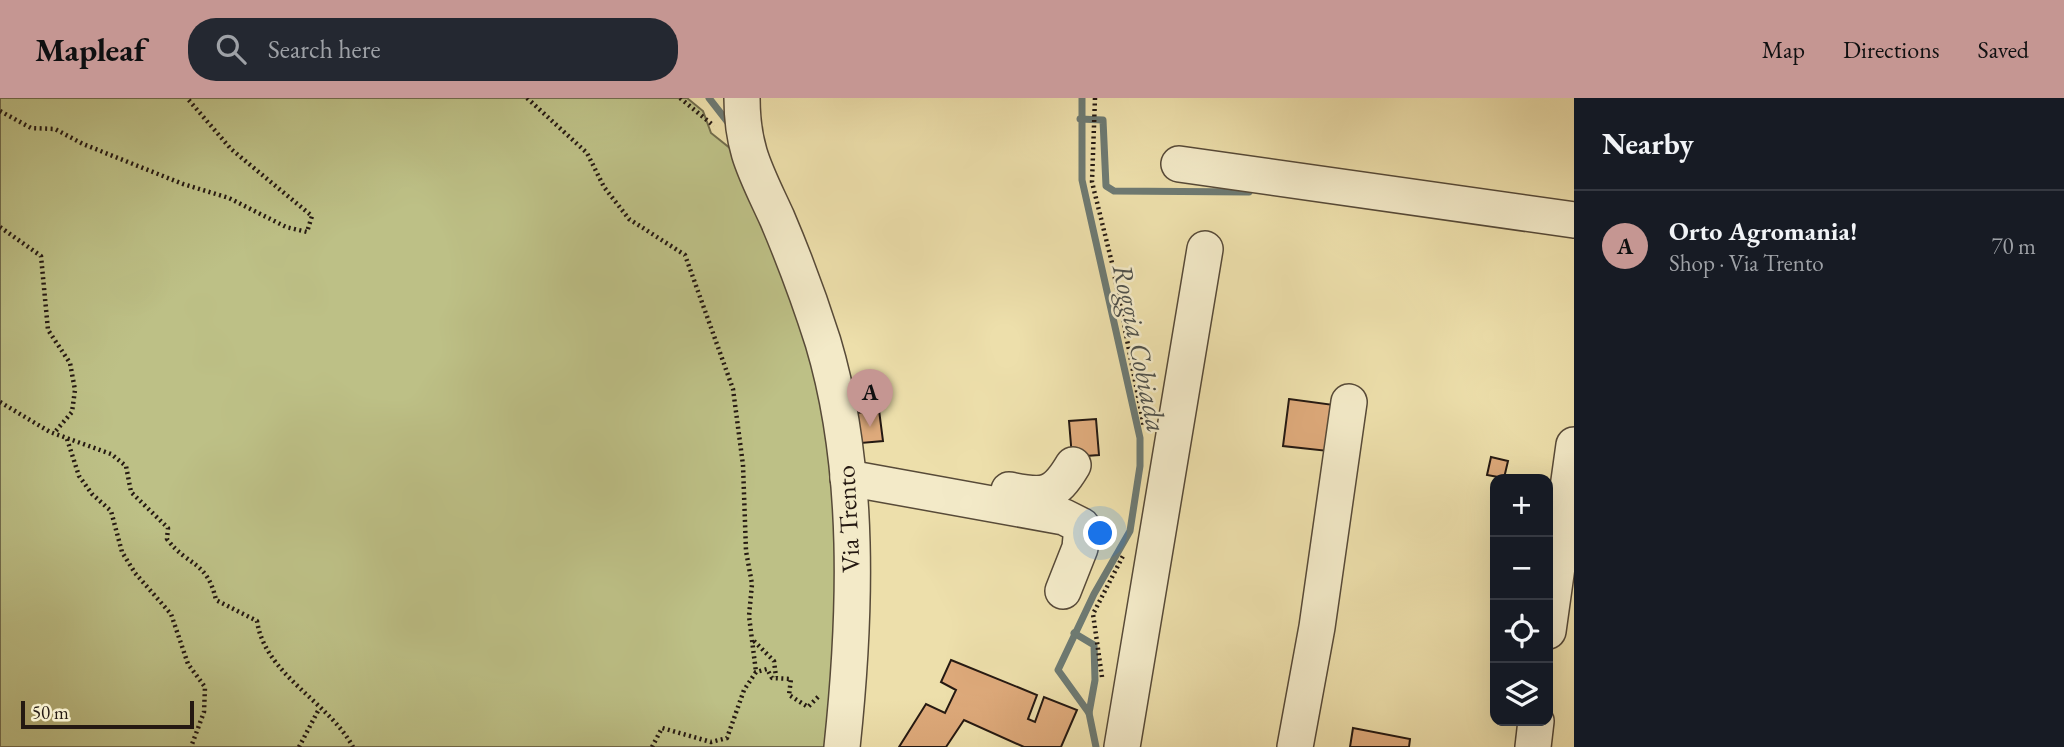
<!DOCTYPE html>
<html lang="en">
<head>
<meta charset="utf-8">
<style>
	body { margin:0; font-family:"EB Garamond",serif; background:#242831; color:#f1f3f6 }
	.controls { position:absolute; right:21px; bottom:21px; display:grid; overflow:hidden; border-radius:14px; box-shadow:0 7px 28px #0002 }
	.controls button { width:63px; height:63px; display:grid; place-items:center; padding:0; border:0; border-bottom:2px solid #363941; background:#171b24; color:#f1f3f6; font:35px sans-serif }
	.scale { position:absolute; left:21px; bottom:18px; width:173px; box-sizing:border-box; padding-left:7px; border:4px solid #251912; border-top:0; font-size:19px; line-height:24px; white-space:nowrap; color:#251912; -webkit-text-stroke:5px #f3eac8; paint-order:stroke }
	.you { position:absolute; left:1101px; top:436px; width:24px; height:24px; margin:-18px; border:5px solid #fff; border-radius:50%; background:#1a73e8; box-shadow:0 0 0 10px #1a73e833 }
	.badge { display:grid; place-items:center; width:46px; height:46px; border-radius:50%; background:#c59692; color:#111; font-size:23px; font-weight:700 }
	.pin { position:absolute; translate:-50% -58px; filter:drop-shadow(0 2px 4px #0008) }
	.pin::after { content:''; position:absolute; top:37px; width:24px; height:21px; background:inherit; clip-path:polygon(0 0,100% 0,50% 100%) }
	.list { margin:0; padding:0; list-style:none }
	h2 { display:flex; justify-content:space-between; align-items:center; height:91px; margin:0; padding:0 28px; font-size:30px }
	h2 small { font-size:23px; font-weight:400; color:#9ea1a6 }
	.list li { display:grid; grid-template-columns:46px 1fr auto; gap:21px; align-items:center; box-sizing:border-box; height:112px; padding:0 28px; border-top:2px solid #363941 }
	.list b { display:block; font-size:26px; white-space:nowrap }
	.list p { margin:0; font-size:23px; white-space:nowrap; color:#9ea1a6 }
	.list em { font-size:23px; font-style:normal; color:#9ea1a6 }
	.icon { flex:none; width:38px; height:38px; fill:none; stroke:currentColor; stroke-width:2; stroke-linecap:round; stroke-linejoin:round }
	.map { position:relative; flex:none; width:1574px; height:649px; overflow:hidden }
	header { display:flex; align-items:center; gap:42px; box-sizing:border-box; height:98px; padding:0 35px; background:#c59692; color:#111 }
	header strong { font-size:33px }
	nav { display:flex; gap:38px; margin-inline-start:auto; font-size:24px }
	.search { width:490px; height:63px; background:#242831; display:flex; align-items:center; gap:18px; box-sizing:border-box; padding:0 24px; border-radius:28px; color:#9ea1a6; font-size:26px }
	main { display:flex }
	aside { flex:1; background:#171b24 }
	.map>svg:first-child { display:block }
	.green { fill:#bdc086; stroke:#716c4c; stroke-width:2 }
	.lines { fill:none; stroke-linecap:round; stroke-linejoin:round }
	.stream { stroke:#6d7a73; stroke-width:7 }
	.building { fill:#deaa7b; stroke:#251912; stroke-width:2 }
	.minor-casing { stroke:#574a38; stroke-width:38 }
	.path { stroke:#251912; stroke-width:4.5; stroke-dasharray:2 3.5; stroke-linecap:butt }
	.minor { stroke:#f3eac8; stroke-width:35 }
	.labels { text-anchor:middle; stroke-width:5; stroke-linejoin:round; paint-order:stroke }
	.street-label { font-size:26px; fill:#251912; stroke:#f3eac8 }
	.water-label { font-size:28px; font-style:italic; fill:#4f514b; stroke:#f3eac8 }
</style>
</head>
<body>
<header>
<strong>Mapleaf</strong>
<div class="search"><svg class="icon" aria-label="search" viewBox="0 0 24 24"><circle cx="10" cy="10" r="6"/><path d="M15 15l6 6"/></svg>Search here</div>
<nav><a>Map</a><a>Directions</a><a>Saved</a></nav>
</header>
<main>
<div class="map">
<svg width="1574" height="649" viewBox="0 0 1574 649">
	<rect width="100%" height="100%" fill="#eddfab"/>
	<filter id="stains"><feTurbulence type="fractalNoise" baseFrequency=".00286" numOctaves="4"/><feColorMatrix values="0 0 0 0 .2 0 0 0 0 .09 0 0 0 0 .02 0 0 0 .5 -.17"/></filter>
	<radialGradient id="worn" r=".72"><stop offset=".6" stop-color="#630" stop-opacity="0"/><stop offset="1" stop-color="#630" stop-opacity=".3"/></radialGradient>
	<path class="green" d="M0 0H687L703 13 711 35 736 55 752 82 837 342 836 649H0Z"/>
	<g class="lines">
		<g class="stream">
			<path d="M709 0 730 27"/>
			<path d="M1082 0V82L1140 340V368L1130 433 1094 496 1058 572 1089 615 1096 649"/>
			<path d="M1080 21 1103 22 1106 88 1114 93 1249 94"/>
			<path d="M1074 535 1094 547 1095 582 1089 615"/>
		</g>
	</g>
	<g class="building">
		<path d="M1289 301 1334 307 1328 353 1283 348Z"/>
		<path d="M879 312 883 343 861 345 856 315Z"/>
		<path d="M1096 321 1099 357 1072 359 1069 323Z"/>
		<path d="M1491 359 1508 363 1504 380 1487 377Z"/>
		<path d="M951 562 1037 597 1028 621 1035 624 1044 599 1077 612 1061 649H1024L964 622 946 649H899L926 606 945 615 956 592 941 584Z"/>
		<path d="M1353 630 1410 641 1409 649H1350Z"/>
	</g>
	<g class="lines">
		<g class="minor-casing">
			<g id="minor">
				<path d="M742 0C742 52 756 74 777 120 794 160 810 203 823 244 861 371 856 518 842 649"/>
				<path d="M1179 66 1574 122"/>
				<path d="M848 380 1064 419 1082 428 1080 450 1063 493"/>
				<path d="M1009 392C1044 399 1054 399 1073 367"/>
				<path d="M1548 533 1574 347"/>
				<path d="M1122 649 1205 151"/>
				<path d="M1295 649 1317 529 1349 304"/>
				<path d="M1533 649 1536 623"/>
			</g>
		</g>
		<g class="path">
			<path d="M527 0 587 55 604 89 629 121 685 157 733 291 743 367 746 453 752 486 749 518 756 574"/>
			<path d="M680 0 714 28"/>
			<path d="M1095 0 1092 84 1112 165 1144 329"/>
			<path d="M0 13 31 30 55 31 83 46 183 86 229 100 286 129 307 134 312 118 231 51 187 0"/>
			<path d="M0 129 41 158 48 232 70 265 75 292 72 314 54 335"/>
			<path d="M0 304 50 334 111 356 126 368 131 394 168 430 167 441C188 469 207 462 216 502L257 523C265 577 329 604 353 649"/>
			<path d="M67 341 79 378 92 396 111 413 122 454 135 475 171 516 188 566 205 589 204 614 191 649"/>
			<path d="M754 543 774 563 776 579"/>
			<path d="M1102 579 1093 516 1124 456"/>
			<path d="M299 649 319 611"/>
			<path d="M652 649 662 630 711 644 727 640 744 592 756 574 767 571 772 580 791 581 789 597 808 609 819 598"/>
		</g>
		<use href="#minor" class="minor"/>
	</g>
	<g class="labels">
		<g class="street-label">
			<text transform="translate(848 421) rotate(-93)" y="9">Via Trento</text>
		</g>
		<g class="water-label">
			<text transform="translate(1140 250) rotate(78)" y="10">Roggia Cobiada</text>
		</g>
	</g>
	<rect width="100%" height="100%" filter="url(#stains)"/>
	<rect width="100%" height="100%" fill="url(#worn)"/>
</svg>
<div class="controls">
<button>+</button>
<button>−</button>
<button><svg class="icon" aria-label="locate" viewBox="0 0 24 24"><circle cx="12" cy="12" r="6"/><path d="M12 2v4M12 18v4M2 12h4M18 12h4"/></svg></button>
<button><svg class="icon" aria-label="layers" viewBox="0 0 24 24"><path d="M12 4l9 5-9 5-9-5zM3 14l9 5 9-5"/></svg></button>
</div>
<div class="scale">50 m</div>
<div class="you"></div>
<div class="pin badge" style="left:870px;top:329px">A</div>
</div>
<aside>
<h2>Nearby<small></small></h2>
<ul class="list">
<li><span class="badge">A</span><div><b>Orto Agromania!</b><p>Shop · Via Trento</p></div><em>70 m</em></li>
</ul>
</aside>
</main>
</body>
</html>
